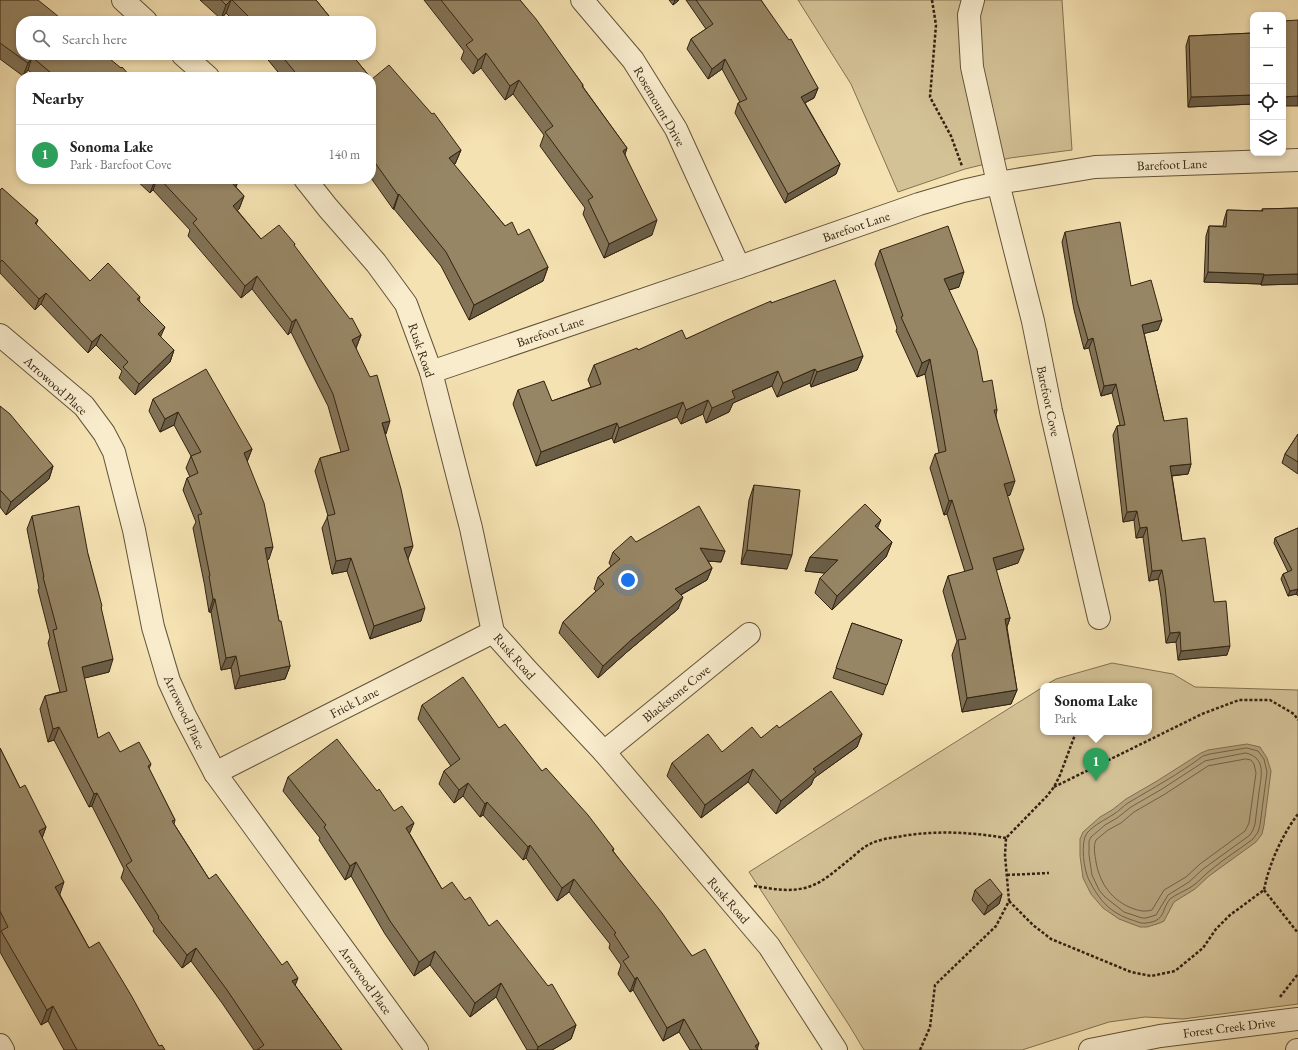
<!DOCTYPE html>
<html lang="en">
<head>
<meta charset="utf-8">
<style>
	body { margin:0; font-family:"EB Garamond",serif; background:#f6f6f6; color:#222 }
	.controls { position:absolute; right:12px; top:12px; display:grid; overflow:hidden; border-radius:8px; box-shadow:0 2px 6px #0003 }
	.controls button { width:36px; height:36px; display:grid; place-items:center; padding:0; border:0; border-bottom:1px solid #e0e0e0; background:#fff; color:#222; font:20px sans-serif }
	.you { position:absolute; left:628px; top:580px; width:14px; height:14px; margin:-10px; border:3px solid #fff; border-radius:50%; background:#1a73e8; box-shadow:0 0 0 6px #1a73e833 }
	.badge { display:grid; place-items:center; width:26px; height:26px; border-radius:50%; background:#8f2418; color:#fff; font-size:13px; font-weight:700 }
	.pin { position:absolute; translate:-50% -33px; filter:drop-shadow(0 1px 2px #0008) }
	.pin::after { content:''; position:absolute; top:21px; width:14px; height:12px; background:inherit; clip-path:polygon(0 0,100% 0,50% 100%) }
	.popup { position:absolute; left:1040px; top:683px; width:112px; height:52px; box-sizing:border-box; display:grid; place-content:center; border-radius:8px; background:#fff; filter:drop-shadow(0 1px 3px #0005); font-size:13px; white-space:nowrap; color:#767676 }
	.popup b { font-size:15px; color:#222 }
	.popup::after { content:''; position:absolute; left:50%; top:100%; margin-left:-8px; border:8px solid transparent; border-top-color:#fff }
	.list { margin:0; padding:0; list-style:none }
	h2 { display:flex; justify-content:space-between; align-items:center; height:52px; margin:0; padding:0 16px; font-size:17px }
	h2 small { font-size:13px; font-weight:400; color:#767676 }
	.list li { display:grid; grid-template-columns:26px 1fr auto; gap:12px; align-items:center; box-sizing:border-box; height:60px; padding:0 16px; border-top:1px solid #e0e0e0 }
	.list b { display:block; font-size:15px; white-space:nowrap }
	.list p { margin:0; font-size:13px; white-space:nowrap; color:#767676 }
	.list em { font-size:13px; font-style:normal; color:#767676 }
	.icon { flex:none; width:22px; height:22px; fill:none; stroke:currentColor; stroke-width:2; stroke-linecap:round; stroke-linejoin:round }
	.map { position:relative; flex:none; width:1298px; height:1050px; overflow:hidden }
	.search { position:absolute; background:#fff; box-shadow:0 2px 6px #0003; left:16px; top:16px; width:360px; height:44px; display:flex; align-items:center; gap:10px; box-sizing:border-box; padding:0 14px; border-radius:16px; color:#767676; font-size:15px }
	.panel { position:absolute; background:#fff; box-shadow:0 2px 6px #0003; left:16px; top:72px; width:360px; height:112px; border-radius:16px }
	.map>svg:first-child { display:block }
	.green { fill:#d4c297; stroke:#837254 }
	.water { fill:#b3a17b; stroke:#7f6f51 }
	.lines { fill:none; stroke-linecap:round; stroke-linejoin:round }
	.shore { stroke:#726246; stroke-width:1 }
	.minor-casing { stroke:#635339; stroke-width:24 }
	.path { stroke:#322311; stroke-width:2.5; stroke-dasharray:3 2; stroke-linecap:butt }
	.minor { stroke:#f8eccd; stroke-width:22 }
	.wall { fill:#827357; stroke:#322311 }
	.shaded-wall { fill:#6a5e47; stroke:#322311 }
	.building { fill:#978665; stroke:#322311 }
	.labels { text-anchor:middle; stroke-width:4; stroke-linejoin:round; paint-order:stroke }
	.street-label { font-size:13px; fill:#322311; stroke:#f8eccd }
</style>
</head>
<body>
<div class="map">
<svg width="1298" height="1050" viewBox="0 0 1298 1050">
	<rect width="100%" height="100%" fill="#f5e2b2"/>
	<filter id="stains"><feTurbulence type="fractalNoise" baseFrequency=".005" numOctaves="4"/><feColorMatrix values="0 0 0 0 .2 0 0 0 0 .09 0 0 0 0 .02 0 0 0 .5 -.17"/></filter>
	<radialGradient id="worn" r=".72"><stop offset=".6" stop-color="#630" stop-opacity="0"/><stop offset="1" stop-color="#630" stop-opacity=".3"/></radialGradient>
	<g class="green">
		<path d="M798 0H1062L1072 150 1010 158 965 169 898 192 851 84Z"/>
		<path d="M1112 663 1173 674 1195 687 1298 690V1004L1183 1019 1145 1017 1109 1022 1022 1050H864L849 1025 749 872 1043 687V732H1149V686H1044L1056 679Z"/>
	</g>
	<path class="water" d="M1247 744 1260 747 1267 758 1271 771 1264 825 1262 834 1256 842 1209 876 1195 889 1174 902 1164 921 1160 923 1147 927H1140L1119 919 1103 908 1091 894 1083 878 1080 856V839L1083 832 1100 817 1112 810 1126 799 1157 781 1201 753 1208 750Z"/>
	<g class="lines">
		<g class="shore">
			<path d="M1247 748 1258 751 1264 759 1267 772 1260 825 1258 832 1253 839C1240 849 1225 858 1212 869 1205 874 1199 882 1191 887 1185 891 1176 894 1170 899 1161 910 1166 921 1146 923 1141 924 1136 921 1132 920 1109 912 1100 901 1089 880 1084 871 1080 842 1087 833 1095 824 1105 820 1114 814 1119 811 1123 806 1128 803 1153 788 1179 774 1203 756L1210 754Z"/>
			<path d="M1246 753C1267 758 1261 777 1259 792 1258 803 1256 813 1255 824L1253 830 1250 835 1203 869 1189 882 1168 895 1156 915 1146 918H1142L1124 912 1105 897 1099 890 1092 875 1089 855V841L1091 837 1105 825 1117 818 1131 807 1162 789 1205 761Z"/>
			<path d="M1246 759 1251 760 1254 764 1256 773 1249 823 1245 831 1200 864 1186 877 1164 890 1152 910C1144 912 1141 911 1134 909 1112 901 1100 884 1096 862 1095 855 1093 847 1096 840L1108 830 1121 823 1134 812 1165 794 1208 766Z"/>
		</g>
		<g class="minor-casing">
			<g id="minor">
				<path d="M123 0 146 21"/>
				<path d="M582 0 633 60 676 129 739 267"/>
				<path d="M973 0 969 15 972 67 998 183 1033 321 1051 411 1099 618"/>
				<path d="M183 55 208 77"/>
				<path d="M305 179 328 208 376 263 406 304 431 372 471 528 493 632 527 670 604 752 769 946 836 1050"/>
				<path d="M0 335 84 406 104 433 114 452 134 530 153 627 169 681 184 714 215 773 417 1050"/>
				<path d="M431 372 739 267 919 204 963 191 998 183 1095 167 1298 160"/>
				<path d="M604 752 749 634"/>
				<path d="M215 773 493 632"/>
				<path d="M0 1045 3 1050"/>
				<path d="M1090 1050 1160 1036 1298 1019"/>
				<path d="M1297 1050H1298"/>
			</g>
		</g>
		<g class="path">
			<path d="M932 0 936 25 930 97 951 136 962 166"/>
			<path d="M1087 686 1088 684"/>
			<path d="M1054 787 1202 714 1239 700H1270L1294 714 1298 720"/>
			<path d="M1007 875 1049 873"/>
			<path d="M754 886C773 889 792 893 811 886 825 881 837 869 849 860 855 855 863 847 870 844 878 840 888 838 897 837 933 830 970 832 1006 838"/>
			<path d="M1264 890 1298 933"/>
			<path d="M1009 901 1033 925 1051 939 1131 972 1151 976 1175 971 1203 948 1216 929 1230 915 1264 890C1269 864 1282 835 1298 814"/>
			<path d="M1280 997 1298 974"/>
			<path d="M920 1050 930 1027 935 985 996 926 1009 901 1005 855 1006 838 1047 796 1054 787 1060 775 1076 732"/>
		</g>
		<use href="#minor" class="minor"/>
	</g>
	<g class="wall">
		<path d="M0 0 131 77H36L28 70 23 76 0 59Z"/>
		<path d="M200 0H316L333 21H234L226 13 221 19Z"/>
		<path d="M424 0H520L583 85V87L627 148 625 154 652 235 604 258 583 214 585 208 540 146 544 135 513 94 505 100 481 68 473 74 461 59 464 51Z"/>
		<path d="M669 0H679L673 5Z"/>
		<path d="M686 0H761L818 88 814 98 805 103 840 164 836 174 785 203 735 113 738 103 740 102 722 69 708 79 687 49 691 39 706 29Z"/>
		<path d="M1253 33V104L1188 107 1186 46 1189 36Z"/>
		<path d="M264 55H352L370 77H282Z"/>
		<path d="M371 78 461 150 455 164 454 165 505 226 518 235 548 267 543 281 469 320 441 266 394 209H393L371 178Z"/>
		<path d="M135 179H239L236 187 244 196 239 209 237 210 261 239 295 244 294 246 361 335 356 348 385 434 408 559 421 621 370 639 347 571 332 574 322 528 328 516 315 471 320 458 341 452 328 406 291 332 288 335 252 289 241 298 188 236 190 230 153 190 150 193Z"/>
		<path d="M0 190 38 220 36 225 90 281 140 297 139 300 161 337 174 350 170 362 135 395 119 378 122 371 96 345 88 353 41 304 35 310 0 273Z"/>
		<path d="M1298 208V284L1261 285V284L1204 282 1206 236 1209 226H1223L1224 220 1227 210 1262 211V209Z"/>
		<path d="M1065 232 1131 286 1158 330 1144 333 1164 421 1191 464 1188 474 1172 476 1182 541 1214 602 1227 655 1178 660 1176 642 1166 643 1161 597 1158 579 1149 581 1143 537 1136 538 1134 520 1123 522 1113 435 1117 426 1120 425 1112 393 1101 396 1089 348 1084 349 1074 310 1062 242Z"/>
		<path d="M880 250 959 287 949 290 983 382 997 410 996 415 1010 495 1007 496 1018 563 996 570 1010 618 1007 627 1017 690 1011 704 962 712 952 655 957 641 943 591 948 576 965 572 947 514 944 515 930 468 935 454 939 453 925 374 917 377 896 331 897 328 875 264Z"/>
		<path d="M771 303 863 356 857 370 811 387 810 383 777 397 772 386 733 403 729 412 706 423 703 414 681 424 677 417 614 443 612 438 536 466 513 404 518 390 552 401 591 387 588 380 594 365 638 350 686 339Z"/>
		<path d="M153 399 252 449 247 461 269 559 267 560 279 621 290 666 285 679 235 689 231 668 221 670 211 612H209L205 588V587L193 528 196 522 183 490 187 478 190 477 186 468 191 456 174 425 160 432 149 411Z"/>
		<path d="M0 406 53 466 49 479 6 515 0 507Z"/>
		<path d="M1298 434V474L1282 463 1285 454Z"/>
		<path d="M754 485 787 569 741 564 749 500Z"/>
		<path d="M32 516 88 554 101 608 109 672 84 678 98 738 120 752 151 764 149 769 175 820 174 824 209 879 295 985 342 1050H254L222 1003 191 961 182 968 153 931 154 929 121 878 124 869 92 806 89 807 54 740 48 742 40 709 45 696 60 692 48 643 50 637 38 590 39 588 27 529Z"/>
		<path d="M878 528 892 542 886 557 832 610 815 593 820 578 825 573 805 571 810 557Z"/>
		<path d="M1298 528V596L1296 594 1288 596 1281 579 1283 574 1288 572 1274 543 1275 538Z"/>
		<path d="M636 542 725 551 721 562 708 561 712 568 707 580 681 595 678 609 627 652 598 678 559 633 563 622 596 591 594 589 598 577 611 566 609 563 613 552Z"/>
		<path d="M852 623 902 640 883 695 833 678Z"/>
		<path d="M422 705 499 728 542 771 614 849 613 851 692 956 758 1050H690L679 1032 663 1041 633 990 630 992 618 974 621 965 609 948 610 944 569 892 557 901 526 858 523 860 483 815 480 817 463 796 454 803 439 784 444 771 451 766 418 719Z"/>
		<path d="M779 728 862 734 857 747 814 778 811 785 776 814 748 782 701 818 667 776 672 763 722 752 761 738Z"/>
		<path d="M0 748 20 788 46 827 42 838 60 895 89 948 159 1046 165 1050H64L48 1021 41 1025 0 952Z"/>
		<path d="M288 777 410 834 442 889 465 900 489 926 576 1025 571 1039 552 1050H527L496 997 470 1017 430 965 414 976 385 934 351 876 345 880 319 840 320 838 283 791Z"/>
		<path d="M975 890 1002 894 999 904 984 915 972 900Z"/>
	</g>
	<g class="shaded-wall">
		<path d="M231 0 226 13 221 19 226 5Z"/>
		<path d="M675 0H679L673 5Z"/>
		<path d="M486 53 481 68 473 74 478 60Z"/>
		<path d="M32 57 28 70 23 76 28 63Z"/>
		<path d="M725 59 722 69 708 79 712 69Z"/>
		<path d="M519 80 513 94 505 100 510 86Z"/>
		<path d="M818 88 814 98 798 106 801 97Z"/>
		<path d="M1253 95V104L1188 107 1191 97Z"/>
		<path d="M1298 96V106H1283V97Z"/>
		<path d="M627 148 622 162 623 151Z"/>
		<path d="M461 150 455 164 444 172 449 158Z"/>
		<path d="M840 164 836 174 785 203 788 194Z"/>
		<path d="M156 179H157L153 190 150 193 155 180Z"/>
		<path d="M236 179H239L235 188 232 183Z"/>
		<path d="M399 194 394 209H393L398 195Z"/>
		<path d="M244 196 239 209 229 218 233 206Z"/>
		<path d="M657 220 652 235 604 258 609 244Z"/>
		<path d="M548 267 543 281 469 320 474 305Z"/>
		<path d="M964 272 959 287 939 293 944 279Z"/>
		<path d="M1208 272 1264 274 1261 284 1204 282Z"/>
		<path d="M1298 274V284L1261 285 1264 275Z"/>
		<path d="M257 276 252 289 241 298 245 286Z"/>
		<path d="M46 293 41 304 35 310 39 299Z"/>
		<path d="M296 319 291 332 288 335 292 322Z"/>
		<path d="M1162 320 1158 330 1139 335 1142 325Z"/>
		<path d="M165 327 160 338 158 334Z"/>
		<path d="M101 334 96 345 88 353 92 342Z"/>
		<path d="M361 335 356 348 347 353 352 340Z"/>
		<path d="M1093 338 1089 348 1084 349 1088 340Z"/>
		<path d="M174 350 170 362 135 395 139 384Z"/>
		<path d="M863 356 857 370 811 387 817 372Z"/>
		<path d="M930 359 925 374 917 377 922 363Z"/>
		<path d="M815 369 810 383 777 397 783 383Z"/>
		<path d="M778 371 772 386 733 403 729 412 706 423 712 408 732 391Z"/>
		<path d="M1116 384 1112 393 1101 396 1104 386Z"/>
		<path d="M708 400 703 414 681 424 686 410Z"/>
		<path d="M683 402 677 417 614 443 619 428Z"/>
		<path d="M178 412 174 425 160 432 165 419Z"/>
		<path d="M390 421 386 434 382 423Z"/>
		<path d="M617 423 612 438 536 466 541 452Z"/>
		<path d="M252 449 247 462 244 453Z"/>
		<path d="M1191 464 1188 474 1167 476 1170 466Z"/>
		<path d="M53 466 49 479 6 515 11 502Z"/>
		<path d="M1015 481 1010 495 998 499 1004 484Z"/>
		<path d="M952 500 947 514 944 515 949 501Z"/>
		<path d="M1137 511 1134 520 1123 522 1127 512Z"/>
		<path d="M881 520 875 534V526Z"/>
		<path d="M1147 527 1143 537 1136 538 1140 528Z"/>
		<path d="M892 542 886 557 832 610 837 596Z"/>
		<path d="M413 546 408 559 399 560 404 548Z"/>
		<path d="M273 547 269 559 261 561 265 548Z"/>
		<path d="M700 548 725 551 721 562 696 560Z"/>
		<path d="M1024 549 1018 563 988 573 993 558Z"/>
		<path d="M747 550 792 555 787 569 741 564Z"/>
		<path d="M810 557 838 560 833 574 805 571Z"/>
		<path d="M351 558 347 571 332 574 336 561Z"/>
		<path d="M712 568 707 580 671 600 675 589Z"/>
		<path d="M1162 570 1158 579 1149 581 1152 571Z"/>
		<path d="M1298 589 1296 594 1288 596 1290 591Z"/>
		<path d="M683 597 678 609 627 652 598 678 603 666 631 640Z"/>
		<path d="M213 599H215L211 612H209Z"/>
		<path d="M425 608 421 621 370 639 374 626Z"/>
		<path d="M1010 618 1005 632V619Z"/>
		<path d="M1180 632 1176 642 1166 643 1170 633Z"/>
		<path d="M1230 646 1227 655 1178 660 1181 651Z"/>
		<path d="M236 656 231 668 221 670 226 658Z"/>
		<path d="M113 659 109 672 77 680 82 667Z"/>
		<path d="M290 666 285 679 235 689 240 676Z"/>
		<path d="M1017 690 1011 704 962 712 967 698Z"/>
		<path d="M59 727 54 740 48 742 53 729Z"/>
		<path d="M862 734 857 747 814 778 811 785 776 814 781 801 813 769Z"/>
		<path d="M753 769 748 782 701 818 705 805Z"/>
		<path d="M468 783 463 796 454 803 459 790Z"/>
		<path d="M97 793 92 806 89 807 94 794Z"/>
		<path d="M487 802 483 815 480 817 485 804Z"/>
		<path d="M414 823 408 837 406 828Z"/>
		<path d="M46 827 41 841 39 831Z"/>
		<path d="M530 845 526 858 523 860 528 847Z"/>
		<path d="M356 862 351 876 345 880 350 866Z"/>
		<path d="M574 879 569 892 557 901 562 888Z"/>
		<path d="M64 882 59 897 55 887Z"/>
		<path d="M1002 894 999 904 984 915 988 906Z"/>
		<path d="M196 948 191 961 182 968 187 955Z"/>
		<path d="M435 951 430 965 414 976 419 962Z"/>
		<path d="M637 977 633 990 630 992 635 979Z"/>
		<path d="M298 978 293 991 292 981Z"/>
		<path d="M501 983 496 997 470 1017 475 1003Z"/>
		<path d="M53 1006 48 1021 41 1025 47 1010Z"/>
		<path d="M684 1019 679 1032 663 1041 667 1028Z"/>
		<path d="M576 1025 571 1039 552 1050H537L538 1047Z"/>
		<path d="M759 1043 757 1050 755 1046Z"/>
	</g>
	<g class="building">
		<path d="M0 0H38L64 21H21V55H105L121 68 122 67 131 77H56L32 57 28 63 0 43Z"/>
		<path d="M221 0H231L226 5Z"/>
		<path d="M232 0H316L333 21H253Z"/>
		<path d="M441 0H520L536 19 583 85 582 86 627 148 623 151 657 220 609 244 588 200 593 197 545 132 553 126 519 80 510 86 486 53 478 60 466 45 473 40Z"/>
		<path d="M696 0H761L789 40 791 39 818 88 801 97 840 164 788 194 738 103 747 99 725 59 712 69 691 39 713 24Z"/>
		<path d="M1298 20V96L1283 97V21Z"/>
		<path d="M1253 33V95L1191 97 1189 36Z"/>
		<path d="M281 55H352L370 77H299Z"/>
		<path d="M389 65 432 114 434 113 461 150 449 158 505 226 512 222 518 235 529 229 548 267 474 305 446 252 399 194 398 195 371 157V78L372 79Z"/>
		<path d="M160 179H236L232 183 244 196 233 206 261 239 279 225 295 244 294 245 350 319 352 318 361 335 352 340 370 377 377 375 390 421 382 423 401 489 413 546 404 548 425 608 374 626 351 558 336 561 327 516 335 514 320 458 349 450 333 394 296 319 292 322 257 276 245 286 193 223 197 219Z"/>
		<path d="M2 188 38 220 35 223 90 281 108 263 140 297 137 299 165 327 158 334 174 350 139 384 123 367 128 362 101 334 92 342 46 293 39 299 2 260 0 262V190Z"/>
		<path d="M1298 208V274L1264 275V274L1208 272 1209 226 1226 227 1227 210 1263 211 1262 209Z"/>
		<path d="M1120 222 1131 286 1151 280 1162 320 1142 325 1164 421 1187 418 1191 464 1170 466 1182 541 1205 538 1214 602 1226 601 1230 646 1181 651 1180 632 1170 633 1165 587 1162 570 1152 571 1147 527 1140 528 1137 511 1127 512 1117 426 1125 425 1116 384 1104 386 1093 338 1088 340 1077 301 1065 232Z"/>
		<path d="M948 226 964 272 944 279 977 350 983 382 992 380 997 410H994L1015 481 1004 484 1024 549 993 558 1010 618 1005 619 1017 690 967 698 958 640 966 639 948 576 973 569 952 500 949 501 935 454 946 451 930 359 922 363 901 317 903 316 880 250Z"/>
		<path d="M835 280 863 356 817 372 815 369 783 383 778 371 732 391 735 398 712 408 708 400 686 410 683 402 619 428 617 423 541 452 518 390 544 381 552 401 601 384 594 365 637 348 638 350 682 330 686 339 727 320 771 301V303Z"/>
		<path d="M206 369 252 449 244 453 264 503 273 547 265 548 279 621H281L290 666 240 676 236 656 226 658 215 599H213L209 576H210L198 515 202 514 187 478 198 473 191 456 201 452 178 412 165 419 153 399Z"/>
		<path d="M0 406 10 414 53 466 11 502 0 490Z"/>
		<path d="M1298 434V462L1285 454Z"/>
		<path d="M754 485 800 490 792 555 747 550Z"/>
		<path d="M865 504 881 520 875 526 892 542 837 596 820 578 838 560 810 557Z"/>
		<path d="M79 506 88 554 102 606 101 607 113 659 82 667 98 738 109 732 120 752 139 742 151 764 148 766 175 820 172 821 209 879 216 874 282 965 287 961 298 978 292 981 342 1050H257L264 1045 227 990 196 948 187 955 158 918 159 917 126 865 132 861 97 793 94 794 59 727 53 729 45 696 67 691 53 630 57 629 43 577H44L32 516Z"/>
		<path d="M699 506 725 551 700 548 712 568 675 589 683 597 631 640 603 666 563 622 604 584 598 577 620 559 613 552 631 536 636 542Z"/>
		<path d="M1298 528V589L1290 591 1283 574 1292 570 1275 538Z"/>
		<path d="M852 623 902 640 887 685 836 668Z"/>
		<path d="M463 677 499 728 505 724 542 771 546 768 588 815 614 849 612 850 662 913 692 956 705 949 759 1043 755 1046 758 1050H702L684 1019 667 1028 637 977 635 979 623 961 629 957 614 934 616 933 574 879 562 888 530 845 528 847 487 802 485 804 468 783 459 790 444 771 460 759 422 705Z"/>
		<path d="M831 691 862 734 813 769 816 772 781 801 753 769 705 805 672 763 708 734 722 752 752 727 761 738 777 725 779 728Z"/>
		<path d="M337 739 377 791 379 789 394 811 402 806 414 823 406 828 442 889 452 882 465 900 470 897 489 926 497 920 548 986 552 984 576 1025 538 1047 501 983 475 1003 435 951 419 962 390 921 356 862 350 866 324 827 326 825 288 777Z"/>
		<path d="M0 748 20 788 25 785 46 827 39 831 64 882 55 887 89 948 99 942 131 995 159 1046 162 1045 165 1050H77L53 1006 47 1010 1 931 8 927 0 911Z"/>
		<path d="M990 879 1002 894 988 906 975 890Z"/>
	</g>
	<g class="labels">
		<g class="street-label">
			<text transform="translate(660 106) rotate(60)" y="5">Rosemount Drive</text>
			<text transform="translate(1172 164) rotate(-2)" y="5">Barefoot Lane</text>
			<text transform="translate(856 226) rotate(-19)" y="5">Barefoot Lane</text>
			<text transform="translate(550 331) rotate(-19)" y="5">Barefoot Lane</text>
			<text transform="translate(422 350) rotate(71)" y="5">Rusk Road</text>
			<text transform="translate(56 385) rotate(42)" y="5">Arrowood Place</text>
			<text transform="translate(1049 401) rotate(78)" y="5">Barefoot Cove</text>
			<text transform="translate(515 656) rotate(49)" y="5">Rusk Road</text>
			<text transform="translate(676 693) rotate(-39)" y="5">Blackstone Cove</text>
			<text transform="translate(354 702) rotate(-27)" y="5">Frick Lane</text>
			<text transform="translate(185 712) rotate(65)" y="5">Arrowood Place</text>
			<text transform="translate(729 900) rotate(49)" y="5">Rusk Road</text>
			<text transform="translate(366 980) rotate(54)" y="5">Arrowood Place</text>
			<text transform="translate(1229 1027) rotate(-7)" y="5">Forest Creek Drive</text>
		</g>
	</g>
	<rect width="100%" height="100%" filter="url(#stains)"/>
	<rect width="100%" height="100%" fill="url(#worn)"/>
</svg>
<div class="controls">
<button>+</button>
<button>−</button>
<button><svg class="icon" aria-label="locate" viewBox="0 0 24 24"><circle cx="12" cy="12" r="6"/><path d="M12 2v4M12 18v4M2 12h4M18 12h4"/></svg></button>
<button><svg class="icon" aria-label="layers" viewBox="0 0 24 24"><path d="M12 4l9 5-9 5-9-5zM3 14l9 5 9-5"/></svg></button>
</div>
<div class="you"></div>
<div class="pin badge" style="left:1096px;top:781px;background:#2e9e5b">1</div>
<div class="popup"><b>Sonoma Lake</b>Park</div>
<div class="search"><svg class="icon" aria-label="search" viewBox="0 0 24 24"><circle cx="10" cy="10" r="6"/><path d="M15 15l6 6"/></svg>Search here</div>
<section class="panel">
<h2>Nearby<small></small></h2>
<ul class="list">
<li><span class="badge" style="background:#2e9e5b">1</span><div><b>Sonoma Lake</b><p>Park · Barefoot Cove</p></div><em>140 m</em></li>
</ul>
</section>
</div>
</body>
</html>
